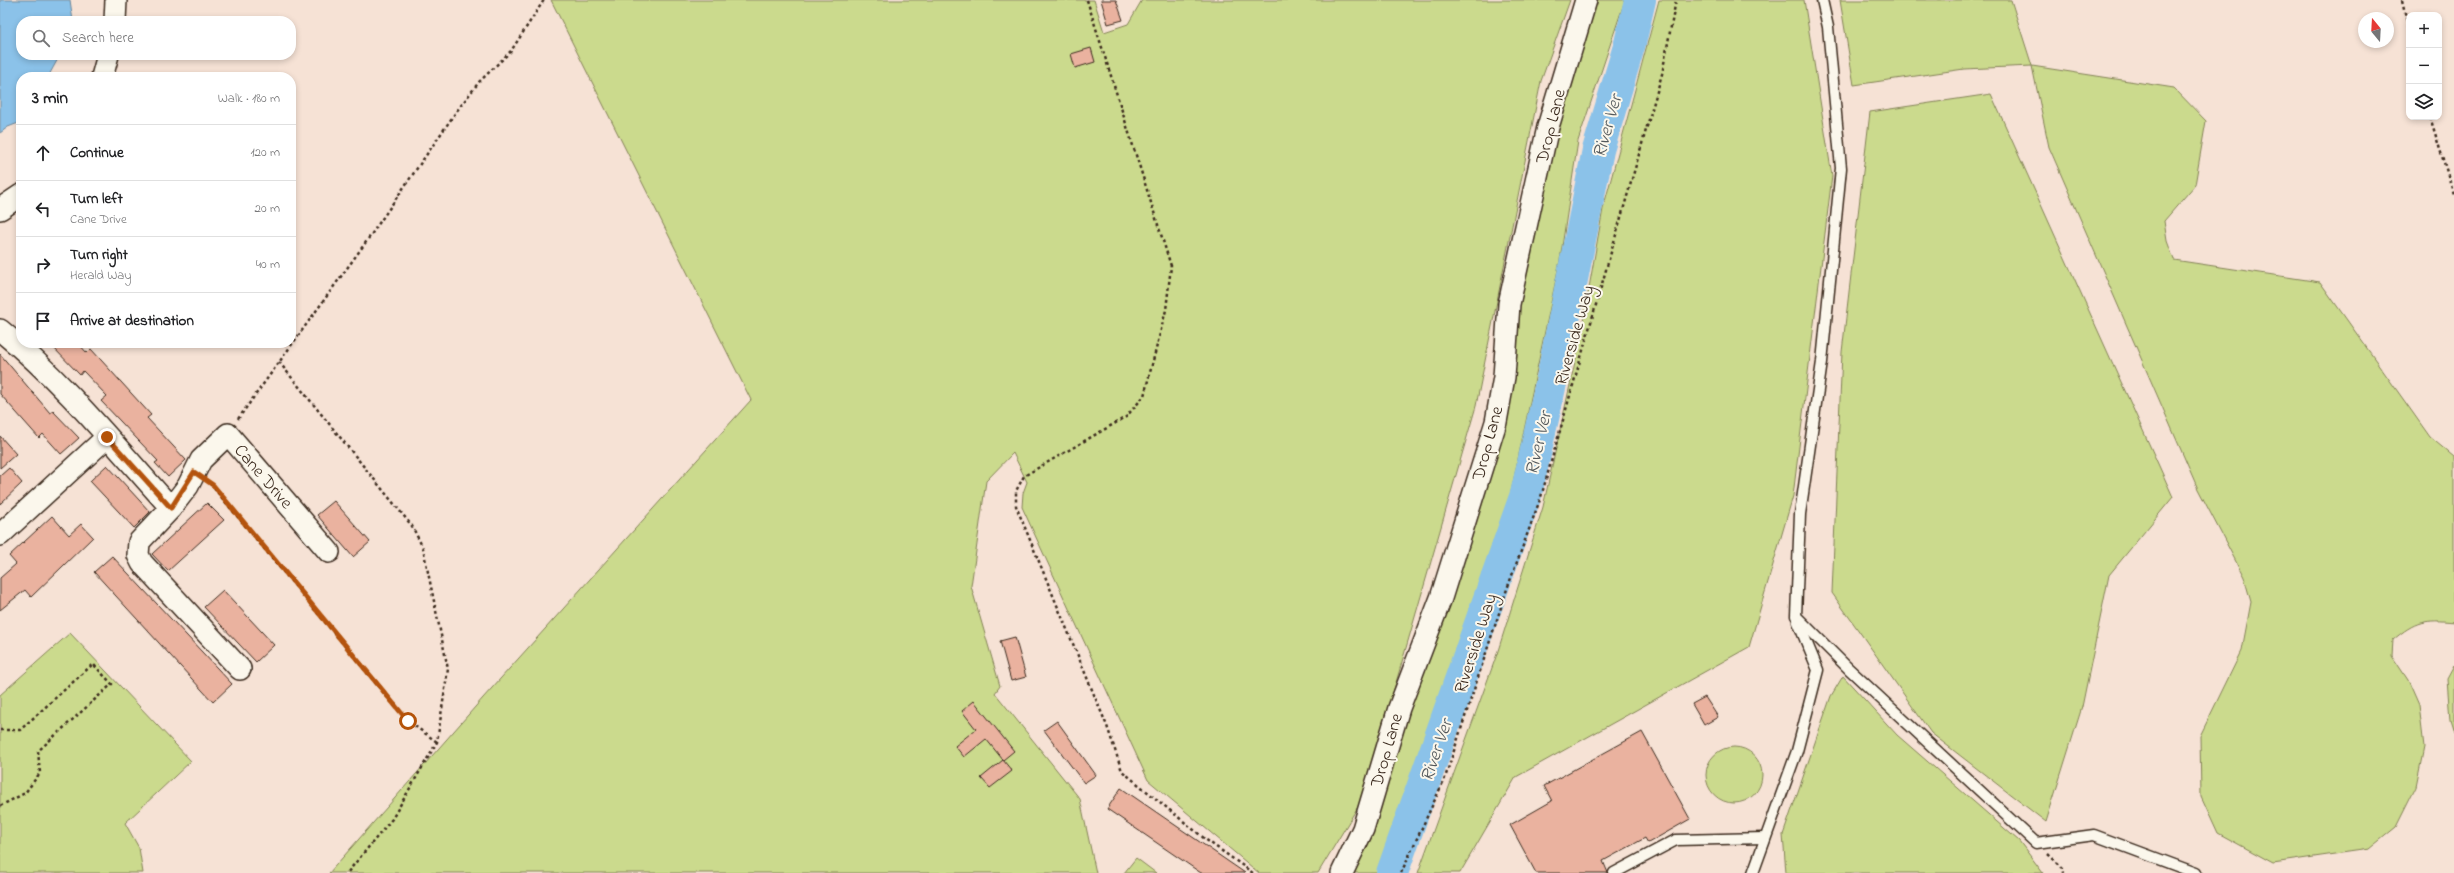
<!DOCTYPE html>
<html lang="en">
<head>
<meta charset="utf-8">
<style>
	body { margin:0; font-family:"Indie Flower",sans-serif; background:#f6f6f6; color:#202124 }
	.controls { position:absolute; right:12px; top:12px; display:grid; overflow:hidden; border-radius:8px; box-shadow:0 2px 6px #0003 }
	.controls button { width:36px; height:36px; display:grid; place-items:center; padding:0; border:0; border-bottom:1px solid #e0e0e0; background:#fff; color:#202124; font:20px sans-serif }
	.compass { position:absolute; left:2358px; top:12px; width:36px; height:36px; border-radius:50%; background:#fff; box-shadow:0 2px 6px #0003; rotate:342deg }
	.stop { position:absolute; width:12px; height:12px; margin:-9px; border:3px solid #b45309; border-radius:50%; background:#fff }
	.stop.end { background:#b45309; border-color:#fff; box-shadow:0 1px 4px #0008 }
	.list { margin:0; padding:0; list-style:none }
	h2 { display:flex; justify-content:space-between; align-items:center; height:52px; margin:0; padding:0 16px; font-size:17px }
	h2 small { font-size:13px; font-weight:400; color:#757577 }
	.list li { display:grid; grid-template-columns:26px 1fr auto; gap:12px; align-items:center; box-sizing:border-box; height:56px; padding:0 16px; border-top:1px solid #e0e0e0 }
	.list b { display:block; font-size:15px; white-space:nowrap }
	.list p { margin:0; font-size:13px; white-space:nowrap; color:#757577 }
	.list em { font-size:13px; font-style:normal; color:#757577 }
	.icon { flex:none; width:22px; height:22px; fill:none; stroke:currentColor; stroke-width:2; stroke-linecap:round; stroke-linejoin:round }
	.map { position:relative; flex:none; width:2454px; height:873px; overflow:hidden }
	.search { position:absolute; background:#fff; box-shadow:0 2px 6px #0003; left:16px; top:16px; width:280px; height:44px; display:flex; align-items:center; gap:10px; box-sizing:border-box; padding:0 14px; border-radius:16px; color:#757577; font-size:15px }
	.panel { position:absolute; background:#fff; box-shadow:0 2px 6px #0003; left:16px; top:72px; width:280px; height:276px; border-radius:16px }
	.map>svg:first-child { display:block }
	.green { fill:#cbda8d; stroke:#838256 }
	.water { fill:#8bc2e9; stroke:#6b8598 }
	.lines { fill:none; stroke-linecap:round; stroke-linejoin:round }
	.river { stroke:#8bc2e9; stroke-width:32 }
	.building { fill:#eab29f; stroke:#3b2a1e }
	.service-casing { stroke:#3b2a1e; stroke-width:13 }
	.minor-casing { stroke:#3b2a1e; stroke-width:24 }
	.path { stroke:#3b2a1e; stroke-width:2.5; stroke-dasharray:3 3; stroke-linecap:butt }
	.service { stroke:#fbf7ec; stroke-width:10 }
	.minor { stroke:#fbf7ec; stroke-width:21 }
	.route { stroke:#b45309; stroke-width:5 }
	.labels { text-anchor:middle; stroke-width:4; stroke-linejoin:round; paint-order:stroke }
	.street-label { font-size:18px; fill:#3b2a1e; stroke:#fbf7ec }
	.water-label { font-size:19px; font-style:italic; fill:#53585b; stroke:#fbf7ec }
</style>
</head>
<body>
<div class="map">
<svg width="2454" height="873" viewBox="0 0 2454 873">
	<rect width="100%" height="100%" fill="#f6e2d5"/>
	<filter id="ink" filterUnits="userSpaceOnUse"><feTurbulence type="fractalNoise" baseFrequency=".025" numOctaves="2"/><feDisplacementMap in="SourceGraphic" scale="8" xChannelSelector="R" yChannelSelector="G"/><feConvolveMatrix kernelMatrix="1 2 1 2 8 2 1 2 1" color-interpolation-filters="sRGB"/></filter>
	<g filter="url(#ink)">
		<g class="green">
			<path d="M551 0H1094L1104 32 1128 24 1142 0H1570L1541 81 1476 406 1362 800 1318 873H1259L1148 780 1022 507 1023 493 1027 482 1013 453 986 481 971 586 1000 686 995 693 1080 799 1096 873H329L483 698 751 400Z"/>
			<path d="M1595 0H1625L1578 141 1560 260 1511 492 1450 667 1415 789 1382 873H1349L1401 720 1461 560 1547 163Z"/>
			<path d="M1659 0H1804L1832 176 1793 496 1749 647 1516 777 1460 873H1418L1497 654 1543 507 1579 344 1603 209Z"/>
			<path d="M1840 0H2011L2032 66 2174 88 2206 121 2195 185 2164 221 2167 241 2174 260 2320 282 2430 437 2454 457V622C2426 619 2415 621 2393 640L2392 656 2408 680 2419 705 2424 747 2416 787 2396 827 2369 849 2273 863 2218 833 2201 796 2200 736 2242 650 2251 602 2244 577 2198 489 2049 147 2032 66 1964 69 1854 85Z"/>
			<path d="M1991 94 2173 497 2109 575 2082 707 2046 822 1931 733 1832 593 1842 352 1870 112Z"/>
			<path d="M70 633 191 761 125 823 139 848 143 873H0V695Z"/>
			<path d="M2454 666V734L2450 721 2447 679Z"/>
			<path d="M1843 676 1897 735 2019 841 2043 873H1786L1783 835 1831 696Z"/>
			<circle cx="1734" cy="775" r="28"/>
			<path d="M1136 858 1156 873H1124Z"/>
		</g>
		<path class="water" d="M0 0H70L73 21H21V55H60L48 77H21V122L8 127 0 133Z"/>
		<g class="lines">
			<path class="river" d="M1392 873 1526 494 1553 374 1598 150 1630 43 1640 0"/>
		</g>
		<g class="building">
			<path d="M1101 0H1116L1123 20 1108 24Z"/>
			<path d="M1091 48 1095 62 1075 68 1071 54Z"/>
			<path d="M49 343H78L87 353 91 349 151 415 147 418 186 460 168 477 155 463 158 461 101 401 107 396 83 371 80 375Z"/>
			<path d="M0 354 50 413 53 411 79 438 61 454 43 434 39 438 0 394Z"/>
			<path d="M0 436 16 454 0 468Z"/>
			<path d="M107 465 150 512 134 528 90 481Z"/>
			<path d="M9 468 22 483 0 504V476Z"/>
			<path d="M334 501 370 542 353 557 317 515Z"/>
			<path d="M207 503 224 520 168 571 152 554Z"/>
			<path d="M52 516 69 535 81 524 93 537 31 597 25 590 0 610V578L16 564 9 556Z"/>
			<path d="M112 556 232 684 213 702 94 572Z"/>
			<path d="M223 590 274 645 256 662 204 607Z"/>
			<path d="M1015 637 1026 677 1011 681 1000 641Z"/>
			<path d="M1705 697 1718 717 1704 725 1692 704Z"/>
			<path d="M974 701 1014 751 1003 760 986 739 964 757 955 746 976 729 962 711Z"/>
			<path d="M1057 721 1096 775 1084 783 1044 730Z"/>
			<path d="M1642 732 1690 819 1648 843 1645 838 1603 861 1608 873H1536L1510 825 1552 801 1544 786Z"/>
			<path d="M1003 760 1012 771 990 788 981 778Z"/>
			<path d="M1121 788 1245 873H1201L1107 809Z"/>
		</g>
		<g class="lines">
			<g class="service-casing">
				<g id="service">
					<path d="M1822 0 1828 27 1841 168 1822 362 1800 514 1796 616 1849 669 2036 843 2094 835 2196 873"/>
					<path d="M1614 873 1676 840 1765 838"/>
					<path d="M1753 873 1797 751 1818 670 1798 622"/>
				</g>
			</g>
			<g class="minor-casing">
				<g id="minor">
					<path d="M115 21 116 0"/>
					<path d="M102 77 108 55"/>
					<path d="M0 209 21 195"/>
					<path d="M0 330C63 381 117 448 171 508"/>
					<path d="M0 535 107 437"/>
					<path d="M240 669 142 563 138 555 139 542 171 508 188 486 201 460 228 434 329 552"/>
					<path d="M1342 873 1363 829 1399 708 1441 598 1496 422 1504 377 1509 304 1548 127 1586 0"/>
				</g>
			</g>
			<g class="path">
				<path d="M1087 0 1171 266 1166 310 1144 396 1126 417 1024 476 1016 491V506L1107 726 1122 771 1205 839 1253 873"/>
				<path d="M2402 0 2409 30"/>
				<path d="M2430 117 2454 195"/>
				<path d="M279 362 412 526 423 548 448 669 437 742 392 819 347 873"/>
				<path d="M238 419 366 242 456 112 479 82 511 51 544 0"/>
				<path d="M210 483 408 721 437 742"/>
				<path d="M0 730H20L93 664 112 684 38 751 40 773 25 793 0 806"/>
				<path d="M2048 854 2063 868 2064 873"/>
				<path d="M1401 873 1445 778 1507 589 1541 497 1662 74 1676 0"/>
			</g>
			<use href="#service" class="service"/>
			<use href="#minor" class="minor"/>
		</g>
	</g>
	<g class="lines" filter="url(#ink)">
		<path class="route" d="M107 437 171 508 194 472 213 485 408 721"/>
	</g>
	<g class="labels">
		<g class="street-label">
			<text transform="translate(1550 126) rotate(-76)" y="6">Drop Lane</text>
			<text transform="translate(1574 335) rotate(-74)" y="6">Riverside Way</text>
			<text transform="translate(1487 443) rotate(-75)" y="6">Drop Lane</text>
			<text transform="translate(264 476) rotate(49)" y="6">Cane Drive</text>
			<text transform="translate(1475 643) rotate(-72)" y="6">Riverside Way</text>
			<text transform="translate(1386 750) rotate(-74)" y="6">Drop Lane</text>
		</g>
		<g class="water-label">
			<text transform="translate(1606 126) rotate(-74)" y="7">River Ver</text>
			<text transform="translate(1537 443) rotate(-77)" y="7">River Ver</text>
			<text transform="translate(1435 750) rotate(-71)" y="7">River Ver</text>
		</g>
	</g>
</svg>
<div class="controls">
<button>+</button>
<button>−</button>
<button><svg class="icon" aria-label="layers" viewBox="0 0 24 24"><path d="M12 4l9 5-9 5-9-5zM3 14l9 5 9-5"/></svg></button>
</div>
<svg class="compass" viewBox="-18 -18 36 36"><path d="M0-13l5 13h-10z" fill="#e53935"/><path d="M0 13l5-13h-10z" fill="#757577"/></svg>
<div class="stop" style="left:408px;top:721px"></div>
<div class="stop end" style="left:107px;top:437px"></div>
<div class="search"><svg class="icon" aria-label="search" viewBox="0 0 24 24"><circle cx="10" cy="10" r="6"/><path d="M15 15l6 6"/></svg>Search here</div>
<section class="panel">
<h2>3 min<small>Walk · 180 m</small></h2>
<ul class="list">
<li><svg class="icon" aria-label="ahead" viewBox="0 0 24 24"><path d="M12 20V5M6 11l6-6 6 6"/></svg><div><b>Continue</b></div><em>120 m</em></li>
<li><svg class="icon" aria-label="left" viewBox="0 0 24 24"><path d="M17 20v-9H6M10 6l-5 5 5 5"/></svg><div><b>Turn left</b><p>Cane Drive</p></div><em>20 m</em></li>
<li><svg class="icon" aria-label="right" viewBox="0 0 24 24"><path d="M7 20v-9h11M14 6l5 5-5 5"/></svg><div><b>Turn right</b><p>Herald Way</p></div><em>40 m</em></li>
<li><svg class="icon" aria-label="arrive" viewBox="0 0 24 24"><path d="M6 21V4h12l-3 4 3 4H6"/></svg><div><b>Arrive at destination</b></div></li>
</ul>
</section>
</div>
</body>
</html>
